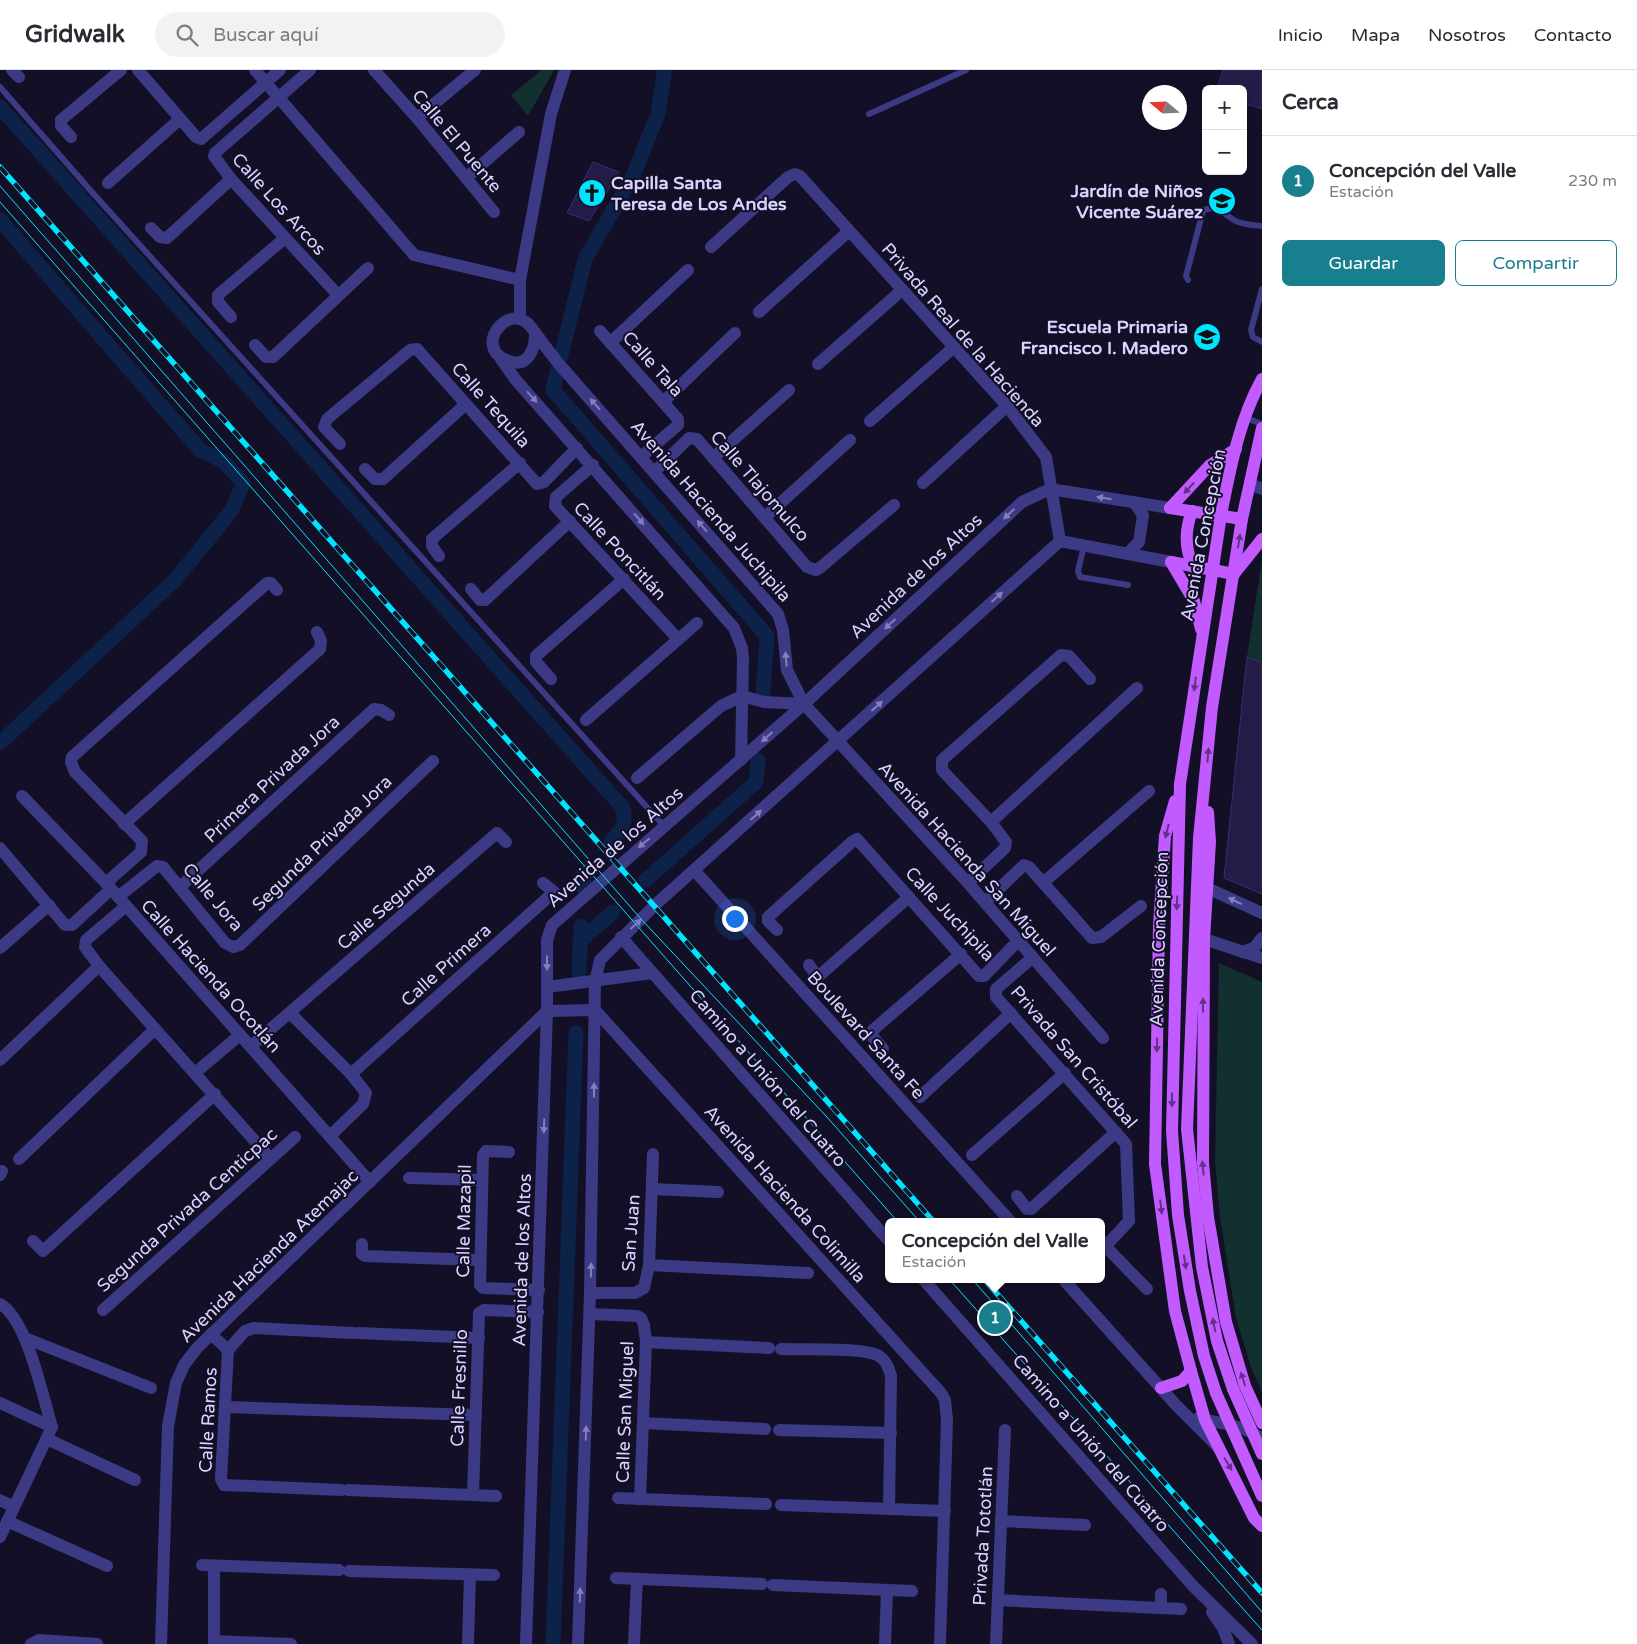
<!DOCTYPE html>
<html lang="es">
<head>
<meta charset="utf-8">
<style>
	body { margin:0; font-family:"Varela Round",sans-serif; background:#f2f2f3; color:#2b2b33 }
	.controls { position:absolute; right:15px; top:15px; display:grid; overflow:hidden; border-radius:8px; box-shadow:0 2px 8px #0003 }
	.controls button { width:45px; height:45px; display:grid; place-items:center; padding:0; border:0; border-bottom:1px solid #e1e1e2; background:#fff; color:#2b2b33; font:25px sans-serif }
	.compass { position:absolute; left:1142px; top:15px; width:45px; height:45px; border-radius:50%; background:#fff; box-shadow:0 2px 8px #0003; rotate:289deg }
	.you { position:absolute; left:734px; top:848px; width:18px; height:18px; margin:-12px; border:4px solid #fff; border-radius:50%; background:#1a73e8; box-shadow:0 0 0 8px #1a73e833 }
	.badge { display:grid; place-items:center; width:32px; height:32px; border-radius:50%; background:#187f8f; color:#fff; font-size:16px; font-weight:700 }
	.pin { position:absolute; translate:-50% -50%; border:2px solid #fff; box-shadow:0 1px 5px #0006 }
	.popup { position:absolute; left:885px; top:1148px; width:220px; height:65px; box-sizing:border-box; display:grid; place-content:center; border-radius:8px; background:#fff; filter:drop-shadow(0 1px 4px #0005); font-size:16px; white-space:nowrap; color:#7c7c81 }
	.popup b { font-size:19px; color:#2b2b33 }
	.popup::after { content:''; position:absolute; left:50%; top:100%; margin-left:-10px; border:10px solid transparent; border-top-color:#fff }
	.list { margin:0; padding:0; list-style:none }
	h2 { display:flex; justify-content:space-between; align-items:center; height:65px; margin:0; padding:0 20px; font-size:21px }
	h2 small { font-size:16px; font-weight:400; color:#7c7c81 }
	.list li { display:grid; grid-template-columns:32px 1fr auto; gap:15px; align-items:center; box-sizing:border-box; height:90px; padding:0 20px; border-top:1px solid #e1e1e2 }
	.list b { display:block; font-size:19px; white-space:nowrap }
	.list p { margin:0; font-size:16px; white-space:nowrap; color:#7c7c81 }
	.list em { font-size:16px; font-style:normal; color:#7c7c81 }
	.actions { display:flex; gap:10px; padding:15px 20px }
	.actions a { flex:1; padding:11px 0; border:1px solid #187f8f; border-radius:8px; text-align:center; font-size:18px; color:#187f8f }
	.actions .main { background:#187f8f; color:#fff }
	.icon { flex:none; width:28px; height:28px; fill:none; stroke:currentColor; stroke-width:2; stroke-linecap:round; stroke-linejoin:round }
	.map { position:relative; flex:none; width:1262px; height:1574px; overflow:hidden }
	header { display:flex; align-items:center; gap:30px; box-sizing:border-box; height:70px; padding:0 25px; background:#fff; border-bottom:1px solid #e1e1e2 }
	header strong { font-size:24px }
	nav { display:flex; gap:28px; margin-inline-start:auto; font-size:18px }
	.search { width:350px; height:45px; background:#f2f2f3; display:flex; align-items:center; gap:12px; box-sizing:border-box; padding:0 18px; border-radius:28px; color:#7c7c81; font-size:19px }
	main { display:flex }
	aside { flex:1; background:#fff }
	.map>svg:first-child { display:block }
	.green { fill:#12302f }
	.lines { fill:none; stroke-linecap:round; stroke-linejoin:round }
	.canal { stroke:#0c2248; stroke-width:15 }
	.building { fill:#241b47; stroke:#3b2d73 }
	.service { stroke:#3d3a85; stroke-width:6 }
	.minor { stroke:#3d3a85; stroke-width:12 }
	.tertiary { stroke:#3d3a85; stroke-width:12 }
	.primary { stroke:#c25bff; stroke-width:12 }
	.tram { stroke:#00e5ff; stroke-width:1 }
	.rail-casing { stroke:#00e5ff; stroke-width:5.5 }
	.rail { stroke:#130f26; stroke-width:4; stroke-dasharray:11; stroke-linecap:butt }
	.primary-bridge { stroke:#c25bff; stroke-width:12 }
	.oneway { fill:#837fbc }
	.oneway2 { fill:#623188 }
	.labels { text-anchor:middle; stroke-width:4; stroke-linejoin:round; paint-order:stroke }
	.street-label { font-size:18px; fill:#d9d4ff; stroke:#130f26 }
	.poi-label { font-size:18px; font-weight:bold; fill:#d9d4ff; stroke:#130f26; text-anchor:end }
</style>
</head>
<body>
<header>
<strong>Gridwalk</strong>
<div class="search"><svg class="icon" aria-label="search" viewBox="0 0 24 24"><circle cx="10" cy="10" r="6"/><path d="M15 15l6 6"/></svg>Buscar aquí</div>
<nav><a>Inicio</a><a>Mapa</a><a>Nosotros</a><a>Contacto</a></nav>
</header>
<main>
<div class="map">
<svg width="1262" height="1574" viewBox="0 0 1262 1574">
	<rect width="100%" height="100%" fill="#130f26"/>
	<g class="green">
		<path d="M542 0H554L528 46 511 25Z"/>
		<path d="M1262 490V593L1247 587Z"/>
		<path d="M1219 893 1262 912V1322L1251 1297 1236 1248 1220 1147 1215 1092Z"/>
	</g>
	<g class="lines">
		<g class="canal">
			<path d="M0 37 623 738C626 753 623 760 611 771"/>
			<path d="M0 150 200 380 223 391 243 413 232 440 175 510 0 673"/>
			<path d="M561 286 585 189 633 106 658 44 664 4 663 0"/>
			<path d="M557 302 553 320 767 566 763 623"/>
			<path d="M646 810 756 712 758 690"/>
			<path d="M583 817 584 802"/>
			<path d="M581 870 613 842"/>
			<path d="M579 901 581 856"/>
			<path d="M553 1574 576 963"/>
		</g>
	</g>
	<g class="building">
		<path d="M1223 0H1262V39L1243 33V19H1217Z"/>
		<path d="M593 92 619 102 589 151 567 143Z"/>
		<path d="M1247 587 1262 593V824L1224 808Z"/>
	</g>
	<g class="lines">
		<g class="service">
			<path d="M0 17 91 121 664 756"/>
			<path d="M869 44 966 0"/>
			<path d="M1188 210 1186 206 1203 141C1216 132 1226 147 1238 152 1246 155 1254 155 1262 156"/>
			<path d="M1262 219 1251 260 1253 267 1262 272"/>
			<path d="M1246 348 1262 354"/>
			<path d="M1084 476 1078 501 1080 507 1128 515"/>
		</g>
		<g class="minor">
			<path d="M12 0 19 7"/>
			<path d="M138 0 196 67 201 69 280 0"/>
			<path d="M255 0 414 185 520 210"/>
			<path d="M310 0 215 83 214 86 231 109 338 225"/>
			<path d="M374 0 417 48 494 142"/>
			<path d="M417 48 475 0"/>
			<path d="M71 67 61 56V50L121 0"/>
			<path d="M466 108 519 62"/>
			<path d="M108 113 180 49"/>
			<path d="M151 158 160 167 167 168 231 109"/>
			<path d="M711 177 788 107 795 104 800 106 1007 336 1046 387 1060 471"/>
			<path d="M759 242 849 161"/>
			<path d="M231 247 218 232V225L285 168"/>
			<path d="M520 249V210L551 44 565 0"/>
			<path d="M600 261 678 349V355L642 386"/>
			<path d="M535 265C535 280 527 298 509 291 470 278 510 229 531 257 540 269 549 282 559 294L778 544 783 560 787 600 804 634 968 813 1103 968"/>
			<path d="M610 273 688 200"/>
			<path d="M255 275 266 287H273L368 198"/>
			<path d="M501 289 515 309 734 558 742 578 743 588 741 690"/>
			<path d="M818 294 902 220"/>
			<path d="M663 332 735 263"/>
			<path d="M870 351 954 277"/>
			<path d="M340 374 324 357 327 349 410 280 417 279 537 414 544 412 577 378"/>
			<path d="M713 388 789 320"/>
			<path d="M593 395 556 427 555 436 678 569"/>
			<path d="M365 399 375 409H383L466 334"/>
			<path d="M655 401 689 368 697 369 807 497 816 500 821 497 894 435"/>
			<path d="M923 413 1007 336"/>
			<path d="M765 447 850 370"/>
			<path d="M439 486 432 476V469L520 393"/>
			<path d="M471 519 480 530H485L570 451"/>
			<path d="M551 609 536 592V586L624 509"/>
			<path d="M742 626 764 632 804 634"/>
			<path d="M586 650 697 553"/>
			<path d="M637 708 721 636 742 626"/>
			<path d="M22 726 106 813 370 1112"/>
			<path d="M991 752 1137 618"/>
			<path d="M124 754 320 579 321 571 317 562"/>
			<path d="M0 778 65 855H72L111 819"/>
			<path d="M1044 812 1149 721"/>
			<path d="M106 813 141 782 142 771 75 702 71 692 72 687 267 513H271L277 520"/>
			<path d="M968 813 1005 778 1006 772 991 752 942 700V690L1061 585 1069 586 1090 609"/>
			<path d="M180 817 374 639 381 640 389 645"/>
			<path d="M118 827 157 796 163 797 225 873 233 877 240 875 433 691"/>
			<path d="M985 832 1024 795 1029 797 1092 868 1101 867 1141 836"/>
			<path d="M126 836 86 870 85 877 99 896 270 1088"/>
			<path d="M777 860 768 851V847L853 771 857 769 979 906H984L1018 871"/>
			<path d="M0 878 49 835"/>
			<path d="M1032 888 996 919V927L1126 1074 1129 1151 1101 1181"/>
			<path d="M809 895 816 905H820L909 827"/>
			<path d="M290 943 351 1004 366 1023 363 1034 330 1066"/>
			<path d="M251 976 497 763 506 772"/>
			<path d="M883 979 872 966 873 960 961 884"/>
			<path d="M0 990 99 896"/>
			<path d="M196 1002 240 965"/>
			<path d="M351 1004 554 822 543 813"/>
			<path d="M920 1027 1011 943"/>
			<path d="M509 1082 486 1081 483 1085 480 1215 483 1218 539 1220"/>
			<path d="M972 1085 1065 1003"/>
			<path d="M19 1089 155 959"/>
			<path d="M0 1105 2 1101"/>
			<path d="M409 1108 482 1110"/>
			<path d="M652 1119 718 1122"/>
			<path d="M1017 1126 1027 1139H1031L1116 1062"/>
			<path d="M33 1171 43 1181 215 1024"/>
			<path d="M362 1174V1184L365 1186 479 1190"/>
			<path d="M1106 1177 1147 1219"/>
			<path d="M649 1195 808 1203"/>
			<path d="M590 1223H635L644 1218 649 1195 653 1084"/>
			<path d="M0 1234C27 1248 43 1328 52 1357"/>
			<path d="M103 1240 295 1067"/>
			<path d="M590 1244 637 1246 641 1248 644 1255 646 1272 640 1429"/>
			<path d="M358 1263 479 1268"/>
			<path d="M211 1264 228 1280 221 1409 224 1415 341 1420"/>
			<path d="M25 1268 151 1318"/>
			<path d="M646 1272 769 1278"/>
			<path d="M781 1279C802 1280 863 1277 879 1286 886 1290 889 1298 891 1306L889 1438"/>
			<path d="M228 1280 245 1261 254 1258 353 1263"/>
			<path d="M0 1333 52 1357"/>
			<path d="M226 1337 344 1341"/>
			<path d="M349 1341 476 1345"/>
			<path d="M643 1353 765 1359"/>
			<path d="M779 1360 891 1363"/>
			<path d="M47 1369 135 1410"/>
			<path d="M348 1420 496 1426"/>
			<path d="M473 1425 479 1243 484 1240 538 1242"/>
			<path d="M618 1428 766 1434"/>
			<path d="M0 1430 14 1437"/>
			<path d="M781 1435 945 1441"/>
			<path d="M7 1451 107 1496"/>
			<path d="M1001 1451 1085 1455"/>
			<path d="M0 1467 52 1357"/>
			<path d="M202 1495 339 1500"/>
			<path d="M214 1496V1574"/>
			<path d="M349 1501 494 1505"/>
			<path d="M616 1508 762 1514"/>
			<path d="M773 1515 912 1521"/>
			<path d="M998 1530 1181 1539"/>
			<path d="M1161 1538V1524"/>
			<path d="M214 1571 291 1574"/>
			<path d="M31 1574 39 1570 97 1574"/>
			<path d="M161 1574 168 1356 176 1313 184 1295 197 1278 547 941 595 940 941 1323 945 1330 947 1350 940 1574"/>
			<path d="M468 1574 470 1504"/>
			<path d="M634 1574 637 1509"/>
			<path d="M885 1574 887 1520"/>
			<path d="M996 1574 1005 1360"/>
		</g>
		<g class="tertiary">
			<path d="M1250 414 1262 419"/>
			<path d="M1127 484 1139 472 1143 445 1134 432"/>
			<path d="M695 801 1011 1152"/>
			<path d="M1207 818 1262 843"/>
			<path d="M621 867 889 1171"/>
			<path d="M1204 869 1262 888"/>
			<path d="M1242 882 1254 878 1262 868"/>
			<path d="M547 917 652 903"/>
			<path d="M923 1209 1193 1516 1252 1574"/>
			<path d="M1063 1209 1176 1335 1217 1376"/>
			<path d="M1198 1348C1220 1354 1243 1354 1262 1369"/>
			<path d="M1212 1542 1223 1558 1229 1574"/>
			<path d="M526 1574 547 941V870L552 855 804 634 1022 432 1050 419 1170 438"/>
			<path d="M578 1574 590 1223 595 912 600 890 655 835 1060 471 1171 492"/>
		</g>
		<g class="primary">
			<path d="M1170 438 1210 395 1236 379"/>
			<path d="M1170 438 1242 449"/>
			<path d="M1192 441C1185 460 1184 479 1194 497"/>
			<path d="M1171 492 1234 504 1262 469"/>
			<path d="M1171 492 1194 531 1201 559"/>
			<path d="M1175 731 1165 766 1159 856 1155 1094 1175 1241 1191 1301 1205 1350 1254 1448 1262 1456"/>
			<path d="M1208 742 1210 772 1204 869 1203 1093 1208 1147 1226 1252 1245 1316 1262 1353"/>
			<path d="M1161 1318 1182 1311 1191 1301"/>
			<path d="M1233 1319 1217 1271 1202 1197 1187 1059 1199 768 1212 637 1242 449 1262 358"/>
			<path d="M1216 1323 1204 1286 1190 1221 1178 1145 1172 1061 1180 714 1221 445C1230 400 1239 350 1262 309"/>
		</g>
		<g class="tram">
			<path d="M0 116 641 849 826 1046 920 1152"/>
			<path d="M0 132 898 1152"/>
			<path d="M949 1209 1262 1560"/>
			<path d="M972 1209 1262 1542"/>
		</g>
		<g class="rail-casing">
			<g id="rail">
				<path d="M0 97 934 1152"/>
				<path d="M984 1209 1262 1523"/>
			</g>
		</g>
		<use href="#rail" class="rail"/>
		<g class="primary-bridge">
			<path d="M1233 1319 1262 1384"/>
			<path d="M1216 1323 1262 1426"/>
		</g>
	</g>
	<defs><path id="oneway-solid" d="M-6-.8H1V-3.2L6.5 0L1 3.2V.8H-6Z" transform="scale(1.25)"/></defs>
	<g class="oneway">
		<use href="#oneway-solid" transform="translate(532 327) rotate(48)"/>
		<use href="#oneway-solid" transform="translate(595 334) rotate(-132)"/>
		<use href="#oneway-solid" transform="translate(1104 428) rotate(-171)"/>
		<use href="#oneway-solid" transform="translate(1009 444) rotate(137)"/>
		<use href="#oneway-solid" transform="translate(639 449) rotate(49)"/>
		<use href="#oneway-solid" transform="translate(702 456) rotate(-131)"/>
		<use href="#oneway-solid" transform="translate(997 527) rotate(-42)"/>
		<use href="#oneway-solid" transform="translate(890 554) rotate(137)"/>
		<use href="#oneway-solid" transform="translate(786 589) rotate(-95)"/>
		<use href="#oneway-solid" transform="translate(877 636) rotate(-42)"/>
		<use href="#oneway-solid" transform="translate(767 667) rotate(138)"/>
		<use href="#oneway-solid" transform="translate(756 745) rotate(-42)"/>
		<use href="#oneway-solid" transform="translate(644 773) rotate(140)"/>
		<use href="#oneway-solid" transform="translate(1235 831) rotate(-155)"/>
		<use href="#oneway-solid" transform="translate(636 854) rotate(-42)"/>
		<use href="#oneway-solid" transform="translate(547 893) rotate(90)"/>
		<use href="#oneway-solid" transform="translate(594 1020) rotate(-89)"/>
		<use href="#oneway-solid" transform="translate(544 1056) rotate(92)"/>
		<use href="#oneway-solid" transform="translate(591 1200) rotate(-89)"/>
		<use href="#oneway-solid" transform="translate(586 1363) rotate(-88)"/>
		<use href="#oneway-solid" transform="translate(580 1525) rotate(-88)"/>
	</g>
	<g class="oneway2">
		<use href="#oneway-solid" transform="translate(1189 418) rotate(133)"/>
		<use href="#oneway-solid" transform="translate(1239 471) rotate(-81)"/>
		<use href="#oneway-solid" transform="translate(1195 614) rotate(98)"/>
		<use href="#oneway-solid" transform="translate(1208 685) rotate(-85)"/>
		<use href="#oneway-solid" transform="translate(1167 761) rotate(104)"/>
		<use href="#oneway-solid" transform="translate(1177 833) rotate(92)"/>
		<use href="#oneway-solid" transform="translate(1203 935) rotate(-90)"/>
		<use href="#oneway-solid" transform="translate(1157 975) rotate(91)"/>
		<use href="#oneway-solid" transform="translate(1172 1030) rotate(91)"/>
		<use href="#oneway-solid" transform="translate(1203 1098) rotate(-95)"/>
		<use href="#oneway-solid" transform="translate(1161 1137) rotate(83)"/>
		<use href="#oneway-solid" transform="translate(1185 1192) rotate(81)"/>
		<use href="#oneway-solid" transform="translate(1214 1255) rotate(-101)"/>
		<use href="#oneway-solid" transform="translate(1243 1309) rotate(-107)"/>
		<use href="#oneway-solid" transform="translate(1228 1394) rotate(59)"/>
	</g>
	<defs>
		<g id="church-disc" transform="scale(1.4375)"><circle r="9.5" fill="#00e5ff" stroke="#130f26"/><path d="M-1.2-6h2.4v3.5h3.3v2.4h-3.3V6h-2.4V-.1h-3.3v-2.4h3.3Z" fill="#111"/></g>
		<g id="school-disc" transform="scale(1.4375)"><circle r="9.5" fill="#00e5ff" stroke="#130f26"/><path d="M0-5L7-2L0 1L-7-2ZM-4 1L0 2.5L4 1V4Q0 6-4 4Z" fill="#111"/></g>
	</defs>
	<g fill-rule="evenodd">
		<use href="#church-disc" x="592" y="123"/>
		<use href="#school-disc" x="1222" y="131"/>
		<use href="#school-disc" x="1207" y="267"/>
	</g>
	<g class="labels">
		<g class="street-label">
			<text transform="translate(457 71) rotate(50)" y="6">Calle El Puente</text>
			<text transform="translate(279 134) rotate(48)" y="6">Calle Los Arcos</text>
			<text transform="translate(963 265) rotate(49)" y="6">Privada Real de la Hacienda</text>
			<text transform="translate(653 294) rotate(48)" y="6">Calle Tala</text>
			<text transform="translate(491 335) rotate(48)" y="6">Calle Tequila</text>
			<text transform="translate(760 416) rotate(49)" y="6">Calle Tlajomulco</text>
			<text transform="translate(711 441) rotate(49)" y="6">Avenida Hacienda Juchipila</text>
			<text transform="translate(1203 465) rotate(-79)" y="6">Avenida Concepción</text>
			<text transform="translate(620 481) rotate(47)" y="6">Calle Poncitlán</text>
			<text transform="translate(916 506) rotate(-43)" y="6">Avenida de los Altos</text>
			<text transform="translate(272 709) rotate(-43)" y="6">Primera Privada Jora</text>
			<text transform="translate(322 773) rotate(-44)" y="6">Segunda Privada Jora</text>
			<text transform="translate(615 777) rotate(-41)" y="6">Avenida de los Altos</text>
			<text transform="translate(967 789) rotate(48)" y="6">Avenida Hacienda San Miguel</text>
			<text transform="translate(213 827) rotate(50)" y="6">Calle Jora</text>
			<text transform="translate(386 836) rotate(-41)" y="6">Calle Segunda</text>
			<text transform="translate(950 844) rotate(47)" y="6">Calle Juchipila</text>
			<text transform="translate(1159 869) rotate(-88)" y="6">Avenida Concepción</text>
			<text transform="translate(446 895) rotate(-42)" y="6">Calle Primera</text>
			<text transform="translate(211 906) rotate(48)" y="6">Calle Hacienda Ocotlán</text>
			<text transform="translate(866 965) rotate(48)" y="6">Boulevard Santa Fe</text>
			<text transform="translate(1074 987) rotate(49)" y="6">Privada San Cristóbal</text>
			<text transform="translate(768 1008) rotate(49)" y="6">Camino a Unión del Cuatro</text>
			<text transform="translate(785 1124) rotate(48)" y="6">Avenida Hacienda Colimilla</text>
			<text transform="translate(187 1140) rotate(-42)" y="6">Segunda Privada Centicpac</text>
			<text transform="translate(464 1151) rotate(-89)" y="6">Calle Mazapil</text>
			<text transform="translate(631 1163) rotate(-86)" y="6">San Juan</text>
			<text transform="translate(269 1186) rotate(-44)" y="6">Avenida Hacienda Atemajac</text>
			<text transform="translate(522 1190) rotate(-88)" y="6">Avenida de los Altos</text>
			<text transform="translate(459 1318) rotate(-88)" y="6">Calle Fresnillo</text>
			<text transform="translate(625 1342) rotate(-88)" y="6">Calle San Miguel</text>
			<text transform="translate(208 1350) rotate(-87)" y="6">Calle Ramos</text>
			<text transform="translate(1091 1373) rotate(49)" y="6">Camino a Unión del Cuatro</text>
			<text transform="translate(983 1466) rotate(-87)" y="6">Privada Tototlán</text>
		</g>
		<g class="poi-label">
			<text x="611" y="119" text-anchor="start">Capilla Santa<tspan x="611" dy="21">Teresa de Los Andes</tspan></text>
			<text x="1203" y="127">Jardín de Niños<tspan x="1203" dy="21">Vicente Suárez</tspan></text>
			<text x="1188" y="263">Escuela Primaria<tspan x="1188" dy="21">Francisco I. Madero</tspan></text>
		</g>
	</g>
</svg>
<div class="controls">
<button>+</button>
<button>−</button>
</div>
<svg class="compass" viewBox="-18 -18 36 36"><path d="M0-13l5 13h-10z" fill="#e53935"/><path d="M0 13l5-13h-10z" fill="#7c7c81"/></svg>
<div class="you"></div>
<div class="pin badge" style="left:995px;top:1248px">1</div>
<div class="popup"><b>Concepción del Valle</b>Estación</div>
</div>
<aside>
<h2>Cerca<small></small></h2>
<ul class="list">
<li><span class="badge">1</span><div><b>Concepción del Valle</b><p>Estación</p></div><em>230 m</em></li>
</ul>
<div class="actions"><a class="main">Guardar</a><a>Compartir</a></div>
</aside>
</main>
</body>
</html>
